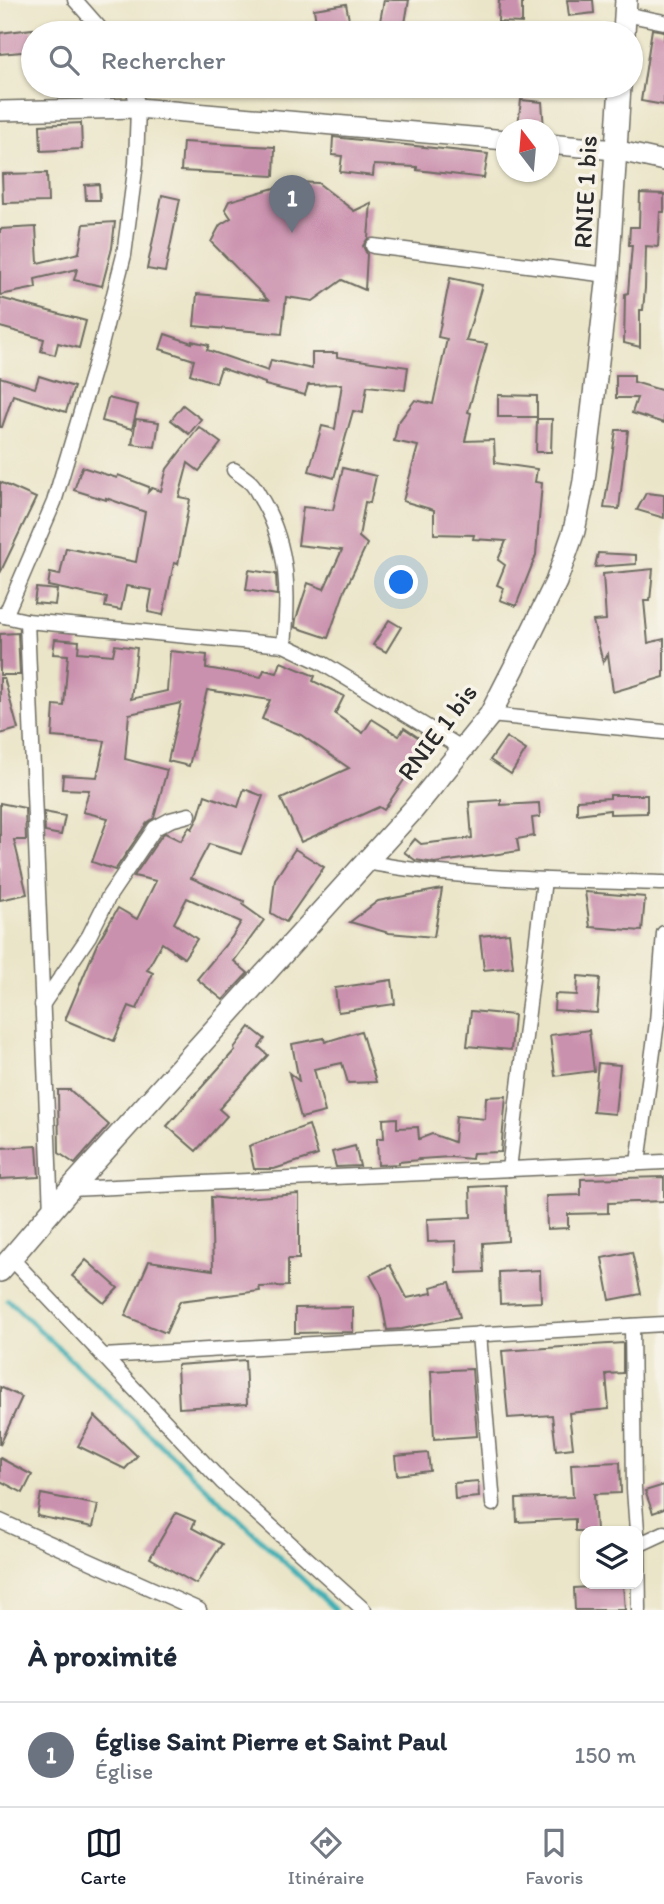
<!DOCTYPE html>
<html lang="fr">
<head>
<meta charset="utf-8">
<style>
	body { margin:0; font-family:Itim,sans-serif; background:#f6f6f7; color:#1f2937 }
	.controls { position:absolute; right:21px; bottom:21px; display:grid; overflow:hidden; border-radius:14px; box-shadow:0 2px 5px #0004 }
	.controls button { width:63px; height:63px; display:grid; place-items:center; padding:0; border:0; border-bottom:2px solid #e0e1e3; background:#fff; color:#1f2937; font:35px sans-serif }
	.compass { position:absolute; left:496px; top:119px; width:63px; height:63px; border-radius:50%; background:#fff; box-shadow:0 2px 5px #0004; rotate:344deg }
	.you { position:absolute; left:402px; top:583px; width:24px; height:24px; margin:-18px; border:5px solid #fff; border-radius:50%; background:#1a73e8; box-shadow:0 0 0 10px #1a73e833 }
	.badge { display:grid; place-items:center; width:46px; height:46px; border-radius:50%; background:#111827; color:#fff; font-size:23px; font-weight:700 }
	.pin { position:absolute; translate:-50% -58px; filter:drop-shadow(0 2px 4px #0008) }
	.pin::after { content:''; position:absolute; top:37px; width:24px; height:21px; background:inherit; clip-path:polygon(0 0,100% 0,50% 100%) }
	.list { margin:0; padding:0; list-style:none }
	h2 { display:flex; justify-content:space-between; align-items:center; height:91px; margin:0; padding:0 28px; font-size:30px }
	h2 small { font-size:23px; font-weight:400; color:#747a83 }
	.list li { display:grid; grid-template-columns:46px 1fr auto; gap:21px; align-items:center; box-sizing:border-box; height:105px; padding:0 28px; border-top:2px solid #e0e1e3 }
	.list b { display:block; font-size:26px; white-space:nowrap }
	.list p { margin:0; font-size:23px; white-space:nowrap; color:#747a83 }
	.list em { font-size:23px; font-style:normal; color:#747a83 }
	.icon { flex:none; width:38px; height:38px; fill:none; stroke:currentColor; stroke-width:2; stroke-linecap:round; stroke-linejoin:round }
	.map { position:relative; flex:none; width:664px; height:1610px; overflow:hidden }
	.search { position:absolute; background:#fff; box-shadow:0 2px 5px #0004; left:21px; right:21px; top:21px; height:77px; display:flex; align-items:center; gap:18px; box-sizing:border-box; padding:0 24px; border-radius:38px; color:#747a83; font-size:26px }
	.sheet { height:196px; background:#fff }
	nav { display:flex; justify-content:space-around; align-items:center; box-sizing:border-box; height:98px; border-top:2px solid #e0e1e3; background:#fff; font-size:19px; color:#747a83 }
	nav a { display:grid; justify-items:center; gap:4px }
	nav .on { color:#111827 }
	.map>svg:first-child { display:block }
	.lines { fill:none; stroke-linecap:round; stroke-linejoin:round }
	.stream { stroke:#3caeb4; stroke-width:5 }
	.building { fill:#ca91ae }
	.street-casing { stroke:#6e6c62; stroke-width:17 }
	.secondary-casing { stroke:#6e6c62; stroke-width:22 }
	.primary-casing { stroke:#6e6c62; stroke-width:24 }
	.street { stroke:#fff; stroke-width:14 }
	.secondary { stroke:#fff; stroke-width:19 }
	.primary { stroke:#fff; stroke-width:21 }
	.labels { text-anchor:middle; stroke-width:7; stroke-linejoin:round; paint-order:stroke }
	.street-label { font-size:26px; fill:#2b2b2b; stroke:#f7f3e8 }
</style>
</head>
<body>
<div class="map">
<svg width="664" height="1610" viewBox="0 0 664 1610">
	<rect width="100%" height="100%" fill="#f7f3e8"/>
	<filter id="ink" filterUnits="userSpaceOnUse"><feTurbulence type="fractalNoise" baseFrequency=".0143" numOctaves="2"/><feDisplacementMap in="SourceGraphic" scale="14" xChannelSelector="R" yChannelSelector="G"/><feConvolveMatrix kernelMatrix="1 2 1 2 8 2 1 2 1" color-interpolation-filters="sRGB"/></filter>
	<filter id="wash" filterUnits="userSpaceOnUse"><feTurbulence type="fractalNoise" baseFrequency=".00686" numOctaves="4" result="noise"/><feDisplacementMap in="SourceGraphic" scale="28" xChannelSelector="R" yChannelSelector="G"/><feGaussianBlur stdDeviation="1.57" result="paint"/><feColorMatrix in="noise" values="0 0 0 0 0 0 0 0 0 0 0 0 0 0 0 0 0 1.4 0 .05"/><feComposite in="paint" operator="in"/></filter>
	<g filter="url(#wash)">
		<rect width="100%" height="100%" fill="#eae5c8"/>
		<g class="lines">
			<path class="stream" d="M8 1300 335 1610"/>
		</g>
		<g id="blocks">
			<g class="building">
				<path d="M384 0H409L404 29H399L397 33 378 32Z"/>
				<path d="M499 0H522V23L498 22Z"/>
				<path d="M567 0H593L594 13 569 16Z"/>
				<path d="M346 4 350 25 317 30 314 9Z"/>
				<path d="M33 29V51L0 54V33Z"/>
				<path d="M652 29 664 31V105L641 101Z"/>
				<path d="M521 100 542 102 544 129 518 126Z"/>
				<path d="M81 123 82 149 41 151 40 125Z"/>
				<path d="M333 137 488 154 484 178 417 170V167L374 165 373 176 340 172 342 156 332 155Z"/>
				<path d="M183 142 275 147 274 176 181 171Z"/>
				<path d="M47 173 48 202 3 203 2 174Z"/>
				<path d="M295 182 318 183 354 211 371 203 368 238 363 246 367 254 365 290 342 280 313 301 286 297 282 334 194 326 197 294 268 300 211 242 220 225 231 218 225 209 229 201Z"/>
				<path d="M99 184 100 200H86L85 185Z"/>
				<path d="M640 193 664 194V212H660L658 247 646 246 645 288 643 310H640V347L624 343 625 294 628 293 632 245H629L630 227H639Z"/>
				<path d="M162 195 180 199 165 272 147 269Z"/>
				<path d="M115 222 112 248 102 286 74 280 77 269 35 279 36 288 0 295V229L36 227 38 263 79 253 84 224Z"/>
				<path d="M450 278 482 285 466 341 487 344 468 412 471 413 465 441 494 440 495 463 537 469 535 482 542 483 536 555 516 606 500 600 504 588 497 585 505 565 498 560 506 541 473 539 474 535 434 534V510L403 501 418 446 394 441 398 423 415 400 433 404 447 339 438 337Z"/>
				<path d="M0 298 86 321 79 348 58 343 55 355 41 351 44 339 0 327Z"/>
				<path d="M165 334 192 343V341L209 345 207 350 268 371 271 360 312 369V353H337V357L408 367 405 390 367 386 363 413 353 411 334 478 309 471 322 426 335 429 342 384 308 385 305 395 265 385V383L221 368 216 383 190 374 194 360 160 349Z"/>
				<path d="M616 375H634V382L664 391V423L632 413 637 398H616Z"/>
				<path d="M39 376 74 387 66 412 13 395 2 427H0V377L35 388Z"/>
				<path d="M498 395 537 396V417H498Z"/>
				<path d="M108 398 138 405 132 429 102 421Z"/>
				<path d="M183 405 201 419 189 434 171 420Z"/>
				<path d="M136 419 159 422 155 447 132 444Z"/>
				<path d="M537 419H552L551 452H536Z"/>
				<path d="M199 427 221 443 199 471 188 463 179 497 190 499 178 564 174 563 163 615 148 612 152 590 126 586 121 610 105 607 107 598 48 586 50 573 60 575 66 548 136 562 145 512 106 498V500L74 490 82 467 117 478 118 475 149 487 148 492 152 488 161 491 167 469Z"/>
				<path d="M616 430H628L619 509 604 508Z"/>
				<path d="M343 468 376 476 370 503 365 502 359 537 367 544 345 590 328 638 295 627 296 619 308 583 324 589 342 550 298 545 303 507 333 510Z"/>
				<path d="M0 482 36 498 0 573Z"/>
				<path d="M646 493 664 495V518L637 510Z"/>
				<path d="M598 553 636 555V564L595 567Z"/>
				<path d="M653 569 650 601H644L648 643 664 639V677L613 692 608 654 603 663 593 621 606 620 603 574Z"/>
				<path d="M249 570 276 574 277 595 246 590Z"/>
				<path d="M36 588 57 590 55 605 34 603Z"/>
				<path d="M389 620 401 627 386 652 373 645Z"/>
				<path d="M18 633 20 675H0V634Z"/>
				<path d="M55 639 79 641 78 652 113 655 115 645 137 648 131 699 167 691 170 651 207 655 206 668 261 677 264 670 277 673 281 662 315 676 313 681 344 696 335 714 363 733 372 719 399 736 404 728 428 744 384 810 379 807 301 842 281 799 349 768 301 735 262 719 270 700 207 690 189 766 168 761 181 703 129 714 125 759 167 770 154 818 147 823 115 870 92 862 108 818 83 812 89 790 62 789 63 775 97 777 105 741 52 737 54 705 64 706 68 655 53 654Z"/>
				<path d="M0 678H4L18 729 0 734Z"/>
				<path d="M506 737 526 750 511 774 490 760Z"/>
				<path d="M244 789 263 796 241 854 209 844 191 878 244 901 243 905 264 920 234 961 248 973 223 1000 197 979 232 937 241 922 187 898 174 923 197 939 184 958 162 943 147 970 153 973 137 1009 129 1006 114 1041 65 1020 97 944 118 908 137 919 156 881 134 876 162 835 165 833 181 841 189 827 192 829 198 818 205 795 238 807Z"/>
				<path d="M610 795H647V813L610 814V810L577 814V800L610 798Z"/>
				<path d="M501 800V805L539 803 540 817 532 818 534 836 517 839 519 851 435 863 415 860 404 852 415 839 421 844 472 838 469 802Z"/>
				<path d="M0 803 25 808 26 840H14L27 894 0 900Z"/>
				<path d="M44 812 65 816 61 835 45 832Z"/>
				<path d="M295 849 324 867 286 922 271 913 275 879Z"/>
				<path d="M442 889 434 937 389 933 350 922 378 901Z"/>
				<path d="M585 892 645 897 642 931 590 927Z"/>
				<path d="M509 933 513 967 484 970 480 936Z"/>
				<path d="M578 976 600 978 597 1013 554 1010 555 994 577 995Z"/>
				<path d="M392 980 395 1004 338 1012 335 988Z"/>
				<path d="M471 1011 514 1015 511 1050 467 1046Z"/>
				<path d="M250 1027 265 1039 259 1047 268 1055 219 1109 227 1116 196 1151 167 1126 235 1050 234 1048Z"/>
				<path d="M589 1030 594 1071 555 1076 550 1035Z"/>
				<path d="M361 1031 376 1082 348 1083 342 1063 314 1069 325 1112 301 1118 289 1073 299 1081 292 1044 324 1038 325 1042Z"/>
				<path d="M598 1063 620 1065 615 1114 593 1112Z"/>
				<path d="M58 1090H70L109 1125 75 1164 59 1153Z"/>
				<path d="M506 1096 501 1152 473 1153 472 1159 450 1157 419 1159 420 1160 399 1162V1164L378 1165 377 1138H384L383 1119 397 1118V1128L418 1127 419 1139 432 1134 454 1142 456 1116 485 1119 486 1097Z"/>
				<path d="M309 1125 318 1155 274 1169H254L249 1146Z"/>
				<path d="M37 1146 39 1177 0 1179V1148Z"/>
				<path d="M355 1146 360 1166 336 1167 332 1152Z"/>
				<path d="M664 1177V1201L608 1203V1213L568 1214V1228L547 1229 546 1196 581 1195V1179Z"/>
				<path d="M506 1185 508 1241 483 1243 484 1272 457 1273 456 1241 428 1242 427 1219 471 1217 470 1187Z"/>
				<path d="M299 1194V1259H288V1286L259 1287 260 1291 180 1301 166 1333 125 1316 149 1261 213 1270 211 1197 228 1199Z"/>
				<path d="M632 1252 641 1294 610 1300 602 1258Z"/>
				<path d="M86 1260 118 1288 104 1303 72 1276Z"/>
				<path d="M390 1265 407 1298 432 1293 431 1287 450 1282 460 1317 402 1329 387 1330 380 1293 370 1275Z"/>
				<path d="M540 1270 541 1302 500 1304 499 1272Z"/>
				<path d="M353 1307V1332L295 1333V1308Z"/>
				<path d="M623 1343V1373L606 1374 609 1409 569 1413 573 1448 556 1450 552 1415 508 1418 502 1351Z"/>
				<path d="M245 1360 247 1404 179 1408 177 1365Z"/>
				<path d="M472 1369 477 1436 434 1439 431 1371Z"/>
				<path d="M0 1387 22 1397 0 1445Z"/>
				<path d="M95 1416 137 1456 125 1469 78 1446Z"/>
				<path d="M428 1453 430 1471 397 1475 395 1456Z"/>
				<path d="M0 1458 32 1475 23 1493 0 1481Z"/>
				<path d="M620 1462 621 1493 594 1494 596 1531H575V1519L517 1522 516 1499 573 1497 571 1464Z"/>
				<path d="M478 1481 479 1497 455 1499 454 1483Z"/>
				<path d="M664 1485V1509L653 1513 645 1491Z"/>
				<path d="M41 1494 98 1505 93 1527 37 1516Z"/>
				<path d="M176 1513 195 1521 192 1528 222 1544 196 1584 150 1558Z"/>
				<path d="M623 1585 625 1610H575L574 1588Z"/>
			</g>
		</g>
	</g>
	<g filter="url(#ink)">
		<use href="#blocks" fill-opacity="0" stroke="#6e6c62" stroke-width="2"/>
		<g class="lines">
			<g class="street-casing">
				<g id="street">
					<path d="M75 0 104 33"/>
					<path d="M625 14 664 22"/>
					<path d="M373 246 608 275"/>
					<path d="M234 470C239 474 246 478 251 483 256 488 259 496 263 502 289 548 289 594 284 645"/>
					<path d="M0 615 27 621 284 645 322 663 463 749"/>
					<path d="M5 616 54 502 101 345 124 255 136 163 138 108 133 86"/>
					<path d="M27 621 51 1212"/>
					<path d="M490 715 664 732"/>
					<path d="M366 862C464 881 564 880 664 883"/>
					<path d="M42 1005 89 936 109 896 155 828 170 820 189 815"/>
					<path d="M638 1163 657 1022 664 933"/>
					<path d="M509 1169 544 880"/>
					<path d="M70 1189 664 1162"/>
					<path d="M11 1258 222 1482 364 1610"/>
					<path d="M632 1326 634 1489 637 1531"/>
					<path d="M479 1334 493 1504"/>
					<path d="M103 1356 664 1324"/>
					<path d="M0 1521 199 1610"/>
					<path d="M639 1610 638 1545 664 1533"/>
				</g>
			</g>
			<g class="secondary-casing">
				<g id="secondary">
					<path d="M0 111 138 108 506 140"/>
					<path d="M548 144 615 150 664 161"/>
				</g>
			</g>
			<g class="primary-casing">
				<g id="primary">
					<path d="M624 33 626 0"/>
					<path d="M0 1271 70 1189 413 810 490 715 515 666 556 582 574 531 584 481 608 275 620 86"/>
				</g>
			</g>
			<use href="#street" class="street"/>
			<use href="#secondary" class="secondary"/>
			<use href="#primary" class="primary"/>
		</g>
	</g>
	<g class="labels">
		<g class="street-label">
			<text transform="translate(585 192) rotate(-87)" y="9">RNIE 1 bis</text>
			<text transform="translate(437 732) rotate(-53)" y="9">RNIE 1 bis</text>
		</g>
	</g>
</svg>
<div class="controls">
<button><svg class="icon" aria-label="layers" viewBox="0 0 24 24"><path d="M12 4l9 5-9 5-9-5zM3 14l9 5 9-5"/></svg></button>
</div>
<svg class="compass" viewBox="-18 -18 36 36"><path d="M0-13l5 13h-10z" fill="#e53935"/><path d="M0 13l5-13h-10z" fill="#747a83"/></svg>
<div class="you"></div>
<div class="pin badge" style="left:292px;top:233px;background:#6b7280">1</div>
<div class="search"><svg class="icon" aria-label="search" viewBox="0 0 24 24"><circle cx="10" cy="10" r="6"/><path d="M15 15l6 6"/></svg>Rechercher</div>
</div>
<section class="sheet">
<h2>À proximité<small></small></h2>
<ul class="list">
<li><span class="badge" style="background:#6b7280">1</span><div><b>Église Saint Pierre et Saint Paul</b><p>Église</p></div><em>150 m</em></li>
</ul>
</section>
<nav>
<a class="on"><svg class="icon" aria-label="map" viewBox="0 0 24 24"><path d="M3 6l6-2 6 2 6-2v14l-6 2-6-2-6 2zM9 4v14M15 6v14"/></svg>Carte</a>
<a><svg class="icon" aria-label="directions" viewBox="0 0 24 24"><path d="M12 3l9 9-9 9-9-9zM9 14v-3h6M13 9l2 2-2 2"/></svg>Itinéraire</a>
<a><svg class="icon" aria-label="saved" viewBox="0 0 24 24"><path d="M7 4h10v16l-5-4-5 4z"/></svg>Favoris</a>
</nav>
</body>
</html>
